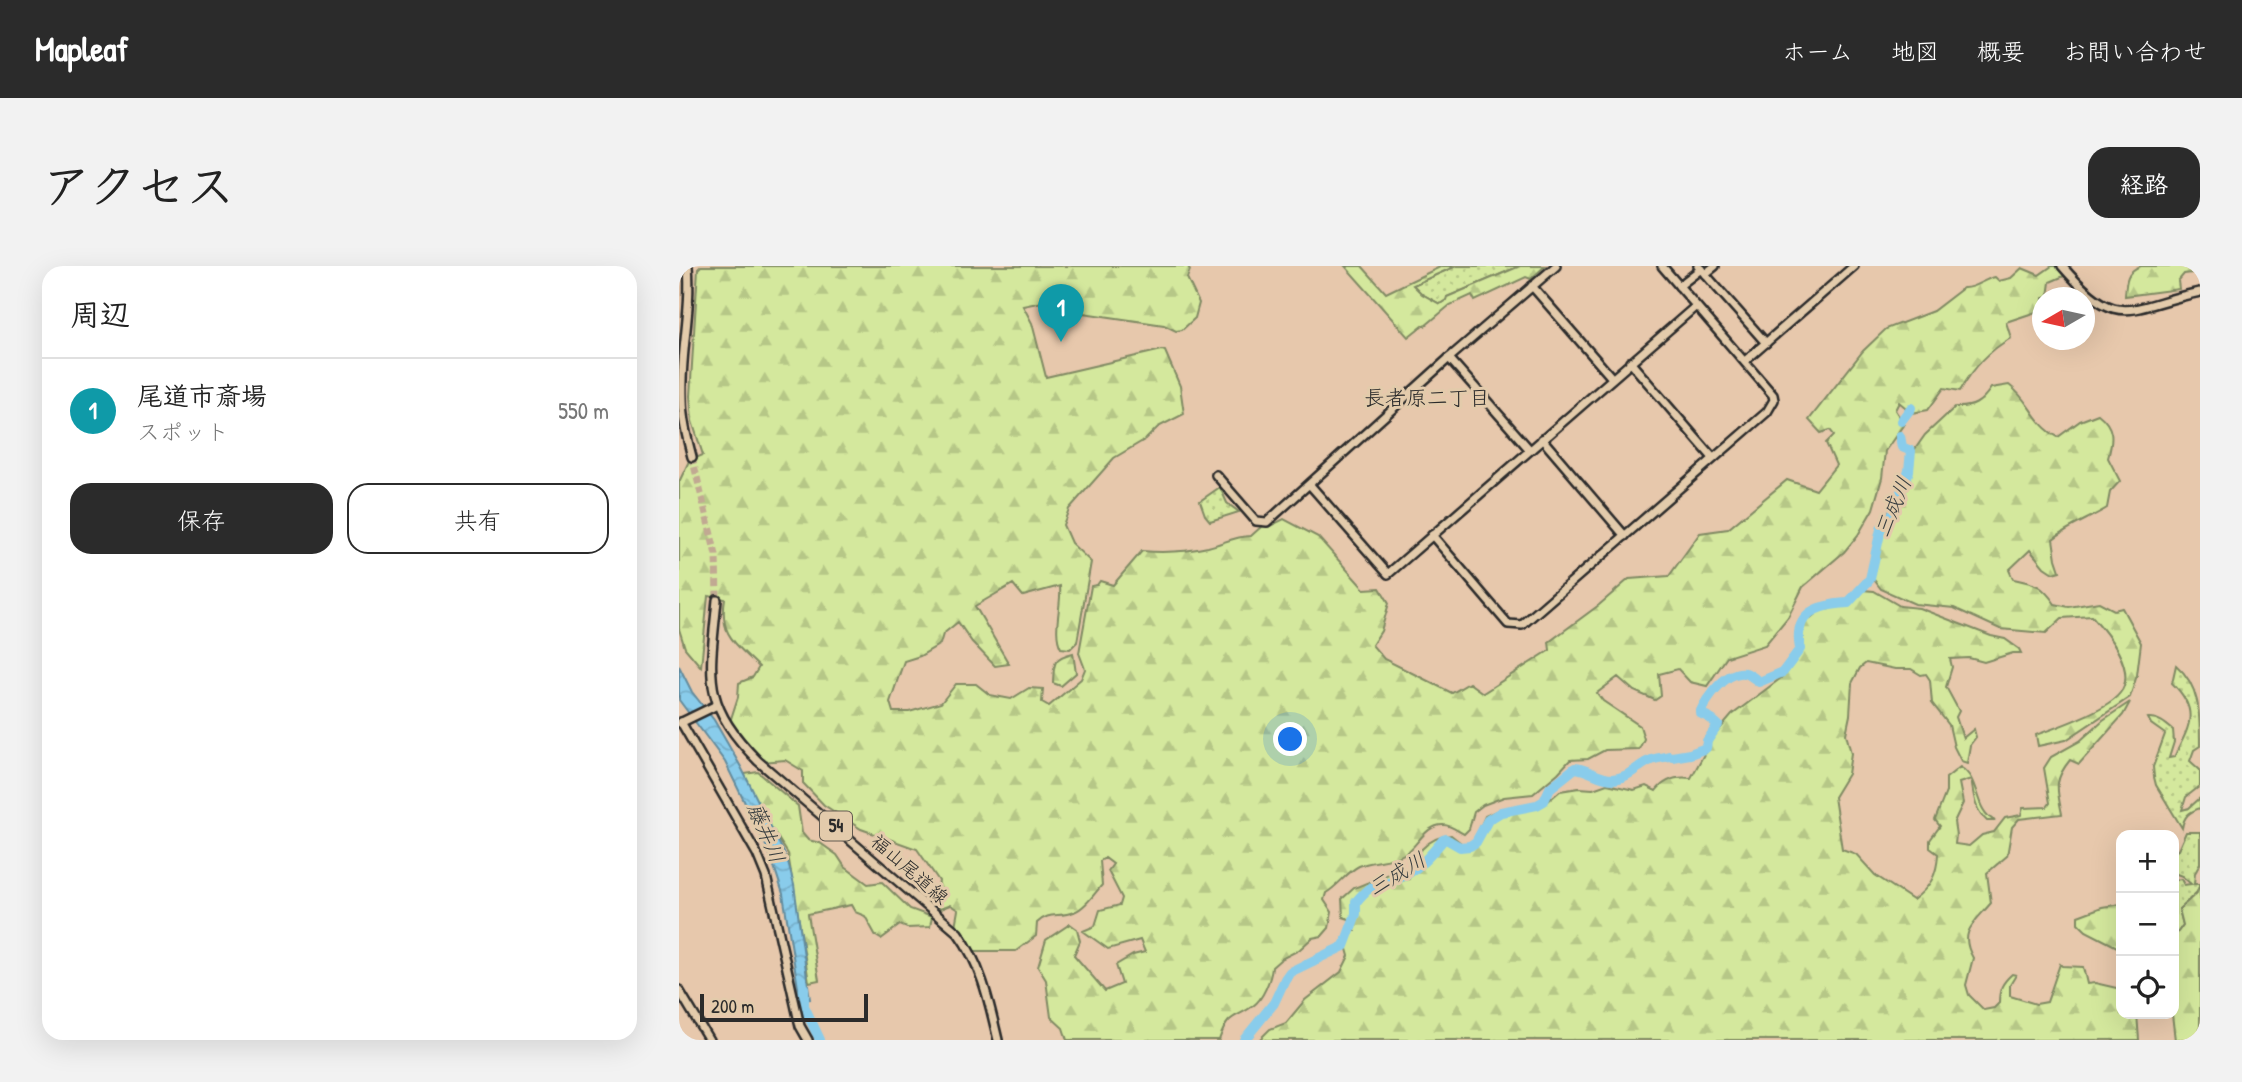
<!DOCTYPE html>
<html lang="ja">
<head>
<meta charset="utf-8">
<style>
	body { margin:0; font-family:"Patrick Hand","Klee One",sans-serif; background:#f2f2f2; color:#222 }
	.controls { position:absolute; right:21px; bottom:21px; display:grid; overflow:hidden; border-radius:14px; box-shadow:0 7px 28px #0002 }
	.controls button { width:63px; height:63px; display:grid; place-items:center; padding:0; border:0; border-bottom:2px solid #e0e0e0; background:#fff; color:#222; font:35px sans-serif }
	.compass { position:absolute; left:1353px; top:21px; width:63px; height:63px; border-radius:50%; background:#fff; box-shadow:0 7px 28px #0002; rotate:261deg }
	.scale { position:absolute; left:21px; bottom:18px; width:168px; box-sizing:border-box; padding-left:7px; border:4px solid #2b2b2b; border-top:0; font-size:19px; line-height:24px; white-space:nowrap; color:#2b2b2b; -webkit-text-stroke:5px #e3cbab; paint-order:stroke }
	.you { position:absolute; left:612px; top:474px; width:24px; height:24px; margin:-18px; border:5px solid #fff; border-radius:50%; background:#1a73e8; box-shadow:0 0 0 10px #1a73e833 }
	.badge { display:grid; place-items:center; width:46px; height:46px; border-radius:50%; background:#2b2b2b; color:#fff; font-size:23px; font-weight:700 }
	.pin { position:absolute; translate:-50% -58px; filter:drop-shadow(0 2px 4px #0008) }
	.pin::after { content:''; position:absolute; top:37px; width:24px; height:21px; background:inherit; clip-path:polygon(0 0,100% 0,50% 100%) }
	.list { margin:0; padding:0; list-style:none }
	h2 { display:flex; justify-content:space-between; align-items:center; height:91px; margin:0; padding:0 28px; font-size:30px }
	h2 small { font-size:23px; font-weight:400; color:#767676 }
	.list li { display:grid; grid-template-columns:46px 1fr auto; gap:21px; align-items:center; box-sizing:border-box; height:105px; padding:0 28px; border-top:2px solid #e0e0e0 }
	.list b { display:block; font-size:26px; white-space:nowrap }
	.list p { margin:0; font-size:23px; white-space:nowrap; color:#767676 }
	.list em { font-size:23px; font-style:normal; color:#767676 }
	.actions { display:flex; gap:14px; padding:21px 28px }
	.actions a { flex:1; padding:16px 0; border:2px solid #2b2b2b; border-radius:21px; text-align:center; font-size:24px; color:#2b2b2b }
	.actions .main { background:#2b2b2b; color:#fff }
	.icon { flex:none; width:38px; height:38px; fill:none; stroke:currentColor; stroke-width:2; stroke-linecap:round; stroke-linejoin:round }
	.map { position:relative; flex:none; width:1521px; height:774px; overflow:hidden; border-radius:21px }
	header { display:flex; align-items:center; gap:42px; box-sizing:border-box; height:98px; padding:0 35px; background:#2b2b2b; color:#fff }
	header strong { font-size:33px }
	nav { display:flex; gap:38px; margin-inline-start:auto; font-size:24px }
	.intro { display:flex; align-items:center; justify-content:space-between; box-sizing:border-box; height:168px; padding:0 42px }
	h1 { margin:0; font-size:49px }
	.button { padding:18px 32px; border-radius:21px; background:#2b2b2b; color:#fff; font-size:24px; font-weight:700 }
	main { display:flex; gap:42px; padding:0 42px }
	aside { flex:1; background:#fff; border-radius:21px; box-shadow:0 7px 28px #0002 }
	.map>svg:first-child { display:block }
	.grass { fill:url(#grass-dots); stroke:#808a64; stroke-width:2 }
	.forest { fill:url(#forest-firs); stroke:#808a64; stroke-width:2 }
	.water { fill:url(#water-waves); stroke:#638c9e; stroke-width:2 }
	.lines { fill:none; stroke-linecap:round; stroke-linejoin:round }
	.river { stroke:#89cceb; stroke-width:10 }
	.primary-tunnel { stroke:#c1a992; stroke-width:7; stroke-dasharray:7 3.5; stroke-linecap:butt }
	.secondary-casing { stroke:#2b2b2b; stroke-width:12 }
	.primary-casing { stroke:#2b2b2b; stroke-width:12 }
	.secondary { stroke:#e3cbab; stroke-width:7 }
	.primary { stroke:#e3cbab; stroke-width:7 }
	.labels { text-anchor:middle; stroke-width:6; stroke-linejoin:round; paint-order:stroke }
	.shield { fill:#e3cbab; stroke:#625b51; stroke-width:2 }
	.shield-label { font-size:18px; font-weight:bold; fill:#2b2b2b }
	.street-label { font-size:19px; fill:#2b2b2b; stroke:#e3cbab }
	.neighbourhood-label { font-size:21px; fill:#2b2b2b; stroke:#e3cbab }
	.water-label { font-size:21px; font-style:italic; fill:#343b3e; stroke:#e3cbab }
</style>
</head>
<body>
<header>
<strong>Mapleaf</strong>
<nav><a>ホーム</a><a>地図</a><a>概要</a><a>お問い合わせ</a></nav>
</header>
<div class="intro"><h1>アクセス</h1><a class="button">経路</a></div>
<main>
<aside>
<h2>周辺<small></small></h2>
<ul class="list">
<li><span class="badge" style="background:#0f9aa8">1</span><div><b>尾道市斎場</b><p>スポット</p></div><em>550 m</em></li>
</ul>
<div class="actions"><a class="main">保存</a><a>共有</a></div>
</aside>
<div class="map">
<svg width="1521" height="774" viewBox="0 0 1521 774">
	<defs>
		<pattern id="grass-dots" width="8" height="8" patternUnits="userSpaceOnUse" patternTransform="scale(1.75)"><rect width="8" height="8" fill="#d4e89d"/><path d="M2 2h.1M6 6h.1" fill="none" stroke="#b6c787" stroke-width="1.8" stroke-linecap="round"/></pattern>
		<pattern id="forest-firs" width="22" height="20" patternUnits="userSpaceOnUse" patternTransform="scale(1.75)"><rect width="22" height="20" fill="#d4e89d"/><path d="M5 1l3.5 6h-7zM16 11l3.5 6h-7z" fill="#b6c787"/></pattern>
		<pattern id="water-waves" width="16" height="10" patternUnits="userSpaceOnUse" patternTransform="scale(1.75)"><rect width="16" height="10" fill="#89cceb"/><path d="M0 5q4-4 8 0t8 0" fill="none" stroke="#76afca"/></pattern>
	</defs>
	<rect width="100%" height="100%" fill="#e7c8ac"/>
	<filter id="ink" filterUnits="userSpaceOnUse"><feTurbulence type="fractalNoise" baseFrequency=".0143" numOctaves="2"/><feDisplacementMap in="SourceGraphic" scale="14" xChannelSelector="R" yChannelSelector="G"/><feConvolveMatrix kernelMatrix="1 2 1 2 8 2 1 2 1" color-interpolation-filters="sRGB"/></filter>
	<g filter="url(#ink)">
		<g class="grass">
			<path d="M777 0H841L768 31V34L761 38 743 28 734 19Z"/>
			<path d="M541 221 548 237 560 246 531 255 526 249 521 235Z"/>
			<path d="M1497 399C1521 420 1521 447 1521 480L1515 484 1511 495 1521 504V520L1507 531 1503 544 1510 542 1521 532V542C1510 546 1505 550 1503 562L1477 519 1475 511 1474 501 1486 468 1472 458 1469 452C1479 451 1487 458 1494 464L1495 476 1490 492 1495 491C1511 460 1521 444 1493 417Z"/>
			<path d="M1507 566H1521V598L1516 607 1515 618H1521L1518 626 1500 643 1504 659 1496 670 1495 614 1502 613 1505 619 1512 618 1503 610 1495 607V586L1499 584Z"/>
		</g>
		<g class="forest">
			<path d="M22 0H509L511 4 508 12 520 37 516 52 503 64 497 65 485 59 404 47 393 49 382 32 344 40 353 57 367 111 483 84 486 85 501 120 505 148 479 161 467 173 435 192 390 243 384 259 392 277 412 296 398 376 391 383 382 382C373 366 383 339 381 320L344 330 334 318 296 340 330 398 316 400 293 376 279 356 264 368 261 378 241 390 225 395 211 436 214 446H230L262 437 277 418H297L311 429 332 433 350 422 364 423 363 436 370 440 402 413 406 403 400 387 412 320 418 319 421 315 434 319 463 285C486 287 506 286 529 281 545 277 556 270 572 270L583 260H591L605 253 639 271 685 323 701 322 710 337 702 365 693 379 705 393 773 427 790 417 804 427 871 384 870 376 920 339 950 313 990 310 1021 267 1049 263 1108 214 1137 224 1157 199 1147 177 1155 169 1151 164 1142 167 1130 154 1184 85 1207 63 1254 45 1284 22C1295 23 1305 13 1316 11L1320 15 1332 12 1343 2 1360 9 1373 0H1380L1392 15H1390L1385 10 1371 16 1369 31 1364 32 1363 56 1357 46 1327 56 1332 72C1309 85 1294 102 1281 125L1265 122 1249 144 1233 147 1220 136 1216 144 1225 158 1206 185 1203 212 1194 243 1179 269 1165 286 1124 321 1109 351 1086 379 1048 391 1028 420 1011 416 999 403 980 408 982 430 976 434 955 425 939 411 918 427 924 435 961 460 965 473 960 483 926 484 909 493 891 494 879 507 854 528 825 531 804 539 795 546 790 563 785 568C779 565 771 559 765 559 747 558 739 579 727 587 712 596 696 594 680 600 668 606 659 620 647 627L645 634 653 646 650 662 643 670 633 672 620 684 602 693 593 701C592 713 584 733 574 740 555 754 550 746 540 774H388L384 762 372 751 367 714 359 701 367 674 391 658 398 663 401 675 395 689 426 725 443 718 437 699 454 689 466 686 461 674 429 683 404 665 416 660 421 644 441 639 443 632 429 605 434 598 426 592 421 595 423 619C415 628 406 642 395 646 380 652 370 645 358 657L357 670 337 685H290L275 666 279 644 271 639 261 643 256 637 260 615 238 583 182 563 145 539 124 517V505L106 494 83 496 74 491 48 465 59 431 60 417 74 411 80 401C56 377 40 369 46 333L29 330 22 401 6 382 0 363V216L10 195 24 189 13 155 11 130 19 3Z"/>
			<path d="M666 0H683L707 27 763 0H777L734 19 743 28 761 38 767 34 768 31 841 0H866L852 13 847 11 796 35 793 29 771 39 746 60 744 59 729 71Z"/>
			<path d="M1462 0H1521V6L1505 8 1499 15 1500 23 1446 30C1447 15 1447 5 1462 0Z"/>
			<path d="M1330 119C1351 134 1354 158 1379 171L1401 155 1419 148C1436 161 1434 174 1429 192L1441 215 1431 226 1428 242C1410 253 1390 260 1374 273L1377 293 1381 305 1374 307 1365 301 1351 284 1330 304 1334 313C1357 318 1362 318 1376 338L1390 341 1420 336 1435 344 1443 342 1462 377 1458 409 1451 431 1387 474 1359 480 1357 469C1378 461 1428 444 1441 427 1459 404 1428 367 1413 350L1383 352 1367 367 1321 363 1275 342 1236 338 1202 323 1193 311 1192 298 1201 259 1231 213 1234 186 1246 169 1276 141C1294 142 1302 137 1312 122Z"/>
			<path d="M1183 324 1195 325 1221 340 1240 342 1312 370 1326 373 1340 383 1342 387H1334L1305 396 1290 392 1271 393 1273 401 1267 421 1280 445 1277 451 1284 472 1295 463 1297 471 1291 479 1288 497 1282 495 1275 481 1270 459 1253 437 1251 414 1247 408 1242 409 1232 403H1216L1187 397 1181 402 1173 417 1171 449 1167 468 1172 487 1169 508 1155 531 1163 583 1177 588 1196 609 1234 634C1251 621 1258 610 1259 588L1251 582V574L1261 560 1256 554 1267 526V512L1281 501C1302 513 1294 544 1316 555H1308C1295 543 1295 530 1292 513L1280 517 1284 537 1275 556 1277 569 1276 578 1290 580 1303 569 1315 566 1326 552 1342 549 1344 542 1368 541 1371 537 1365 502 1372 491 1401 475 1424 454 1451 436 1444 449 1400 498 1391 494C1374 515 1378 523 1383 548L1340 553 1333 561 1328 590 1308 607 1312 637C1295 657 1279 666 1294 692L1287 719 1290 729 1305 744 1315 742 1320 737C1320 723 1323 717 1333 708L1337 709 1331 719V730L1357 738 1368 736 1381 698 1383 700 1404 701 1408 718 1416 717 1442 723V748H1458L1460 774H580L591 763 607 757 626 734 662 706 670 690 666 676 669 664H676V655L664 651 663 633 675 622 712 607 715 617 730 613C733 589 748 571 772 569L786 580 794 577 806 550 817 545 835 540 858 539 868 536 881 525 900 522 914 523 928 518 955 524 967 520 977 525C986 513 998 510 1012 512L1035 470 1053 449 1102 412 1124 375V358L1144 342 1169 337Z"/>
			<path d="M394 387 397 407 382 420 374 417C375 398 373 392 394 387Z"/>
			<path d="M79 506 119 540 123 567 129 574 141 577 158 589 166 601 189 618 203 616 231 643 253 651 251 661 228 662 221 659 202 673 197 670 186 650 176 646 172 639 129 648 140 714 130 716 109 588 59 509Z"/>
			<path d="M1521 617V774H1496L1493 748 1496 670 1504 659 1500 643 1518 627Z"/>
			<path d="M1442 638V683L1407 665 1399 657V650L1423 641Z"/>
		</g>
		<path class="water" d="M0 400 13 426 35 454 62 501 108 593 115 619 131 733 121 734 104 628 91 588 46 496 0 434Z"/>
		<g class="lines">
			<g class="river">
				<path d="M1222 155 1232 142"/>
				<path d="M1029 451 1021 447C1027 433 1047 404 1066 407 1071 408 1076 413 1080 416L1104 406 1121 383C1114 346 1138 339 1169 337L1191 313 1202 263 1214 247 1230 205 1232 185 1223 181 1221 170"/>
				<path d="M993 491 1011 488 1027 482 1028 475 1039 459 1032 453"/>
				<path d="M125 722V740L141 774"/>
				<path d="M565 774 595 737 606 713 611 706 665 680 677 648V636C695 614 695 622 718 613 738 605 751 590 764 574L767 573 781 581 791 580 797 576 809 554 822 546 858 539 865 535 871 522 896 502C909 503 920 513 933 513 947 513 957 502 968 496 974 492 983 492 990 490"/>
			</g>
			<path class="primary-tunnel" d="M13 191 37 289 38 334"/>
			<g class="secondary-casing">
				<g id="secondary">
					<path d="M1019 0 1087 77"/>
					<path d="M1383 0C1441 67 1448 41 1521 26"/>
					<path d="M1026 8 1036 0"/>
					<path d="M853 20 933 112"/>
					<path d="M1000 20 1022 3"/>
					<path d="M770 92 851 184"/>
					<path d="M1066 95 1175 0"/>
					<path d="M951 96 1034 192"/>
					<path d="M863 173 946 270"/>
					<path d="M537 209 577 255 588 256 770 92 877 0"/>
					<path d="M631 219 709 308 1017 40"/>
					<path d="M753 269 829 358 843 359 1088 146 1095 134 1094 129 983 0"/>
					<path d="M2 456 78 588 87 610 121 760 129 774"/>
					<path d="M1 457 38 439"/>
					<path d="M0 724 30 774"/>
				</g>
			</g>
			<g class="primary-casing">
				<g id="primary">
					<path d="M9 0C13 45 1 88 3 132 3 153 8 172 13 191"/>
					<path d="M38 334C31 410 21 436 79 495L279 667C303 700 310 736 319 774"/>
				</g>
			</g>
			<use href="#secondary" class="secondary"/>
			<use href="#primary" class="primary"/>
		</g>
	</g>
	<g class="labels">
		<rect class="shield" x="141" y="545.5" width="32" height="29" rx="5"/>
		<g class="shield-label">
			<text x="157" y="566">54</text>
		</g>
		<g class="street-label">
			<text transform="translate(231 603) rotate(41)" y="7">福山尾道線</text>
		</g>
		<g class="neighbourhood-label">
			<text x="748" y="139">長者原二丁目</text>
		</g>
		<g class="water-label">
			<text transform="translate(1214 241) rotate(-67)" y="7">三成川</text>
			<text transform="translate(87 567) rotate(67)" y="7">藤井川</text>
			<text transform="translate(718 608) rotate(-31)" y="7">三成川</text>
		</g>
	</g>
</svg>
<div class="controls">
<button>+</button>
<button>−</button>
<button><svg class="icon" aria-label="locate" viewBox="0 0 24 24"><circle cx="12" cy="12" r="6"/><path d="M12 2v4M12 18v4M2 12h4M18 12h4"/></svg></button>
</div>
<svg class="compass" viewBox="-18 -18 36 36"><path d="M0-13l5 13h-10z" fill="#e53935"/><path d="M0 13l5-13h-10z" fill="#767676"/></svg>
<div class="scale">200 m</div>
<div class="you"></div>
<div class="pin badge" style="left:382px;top:76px;background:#0f9aa8">1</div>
</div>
</main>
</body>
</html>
